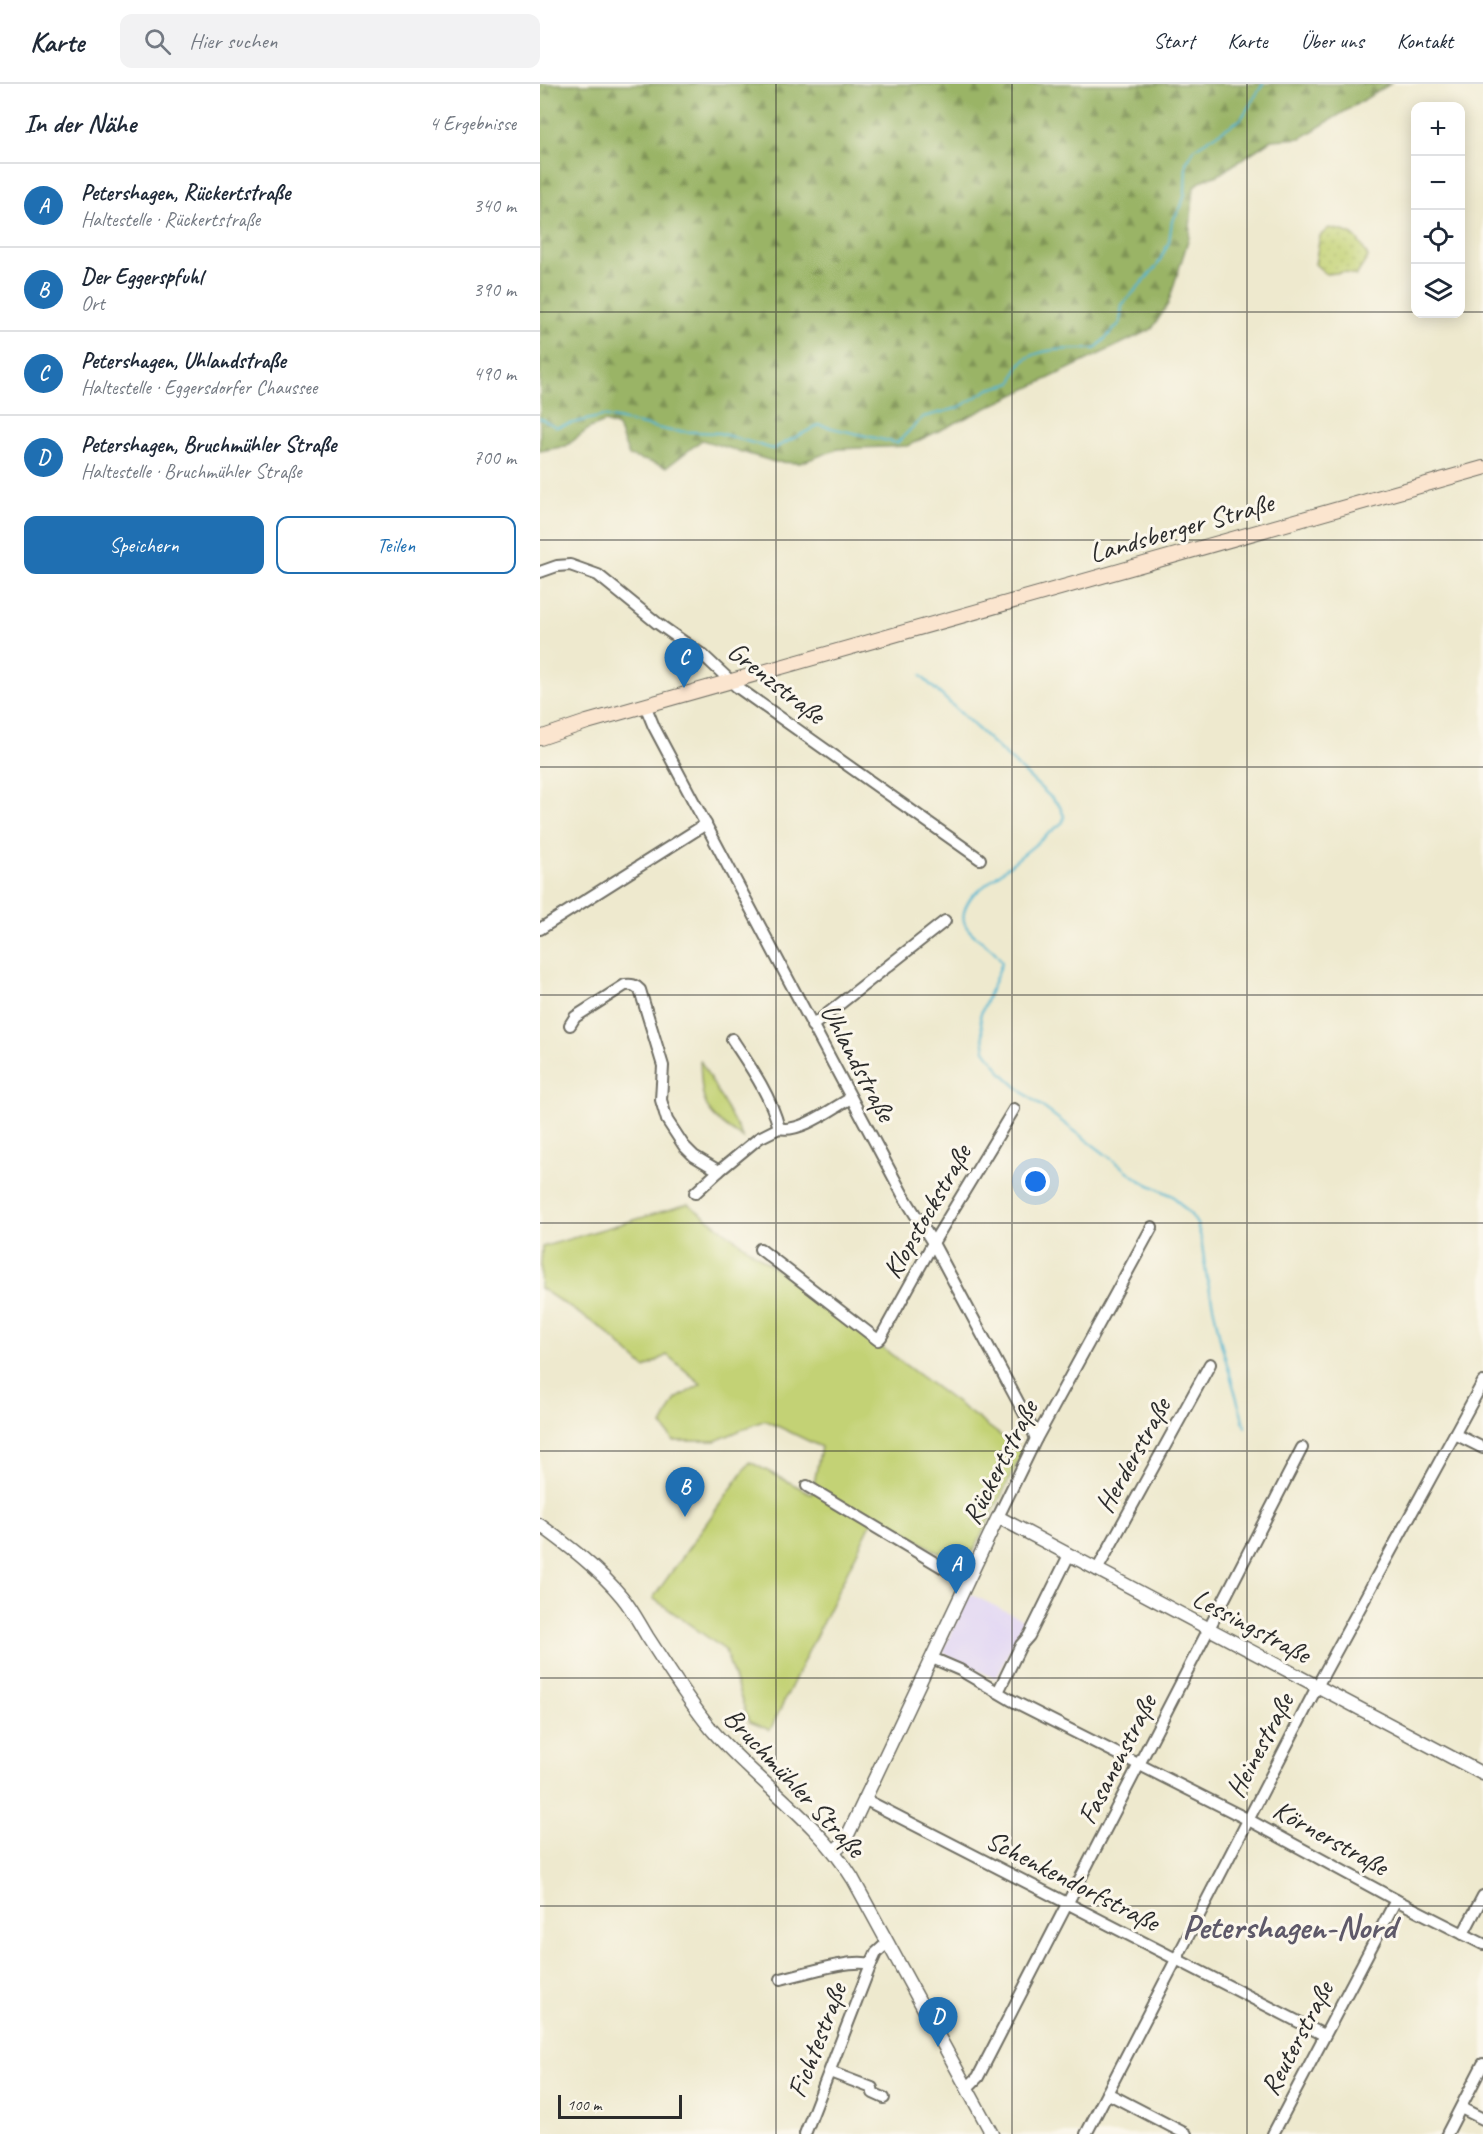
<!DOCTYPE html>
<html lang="de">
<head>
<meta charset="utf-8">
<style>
	body { margin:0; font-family:Caveat,sans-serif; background:#f2f2f3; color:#1f2937 }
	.controls { position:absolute; right:18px; top:18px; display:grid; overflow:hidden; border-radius:12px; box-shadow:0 3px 15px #0003 }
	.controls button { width:54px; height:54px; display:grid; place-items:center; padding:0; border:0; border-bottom:2px solid #e0e1e3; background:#fff; color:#1f2937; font:30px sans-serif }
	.scale { position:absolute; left:18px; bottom:15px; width:124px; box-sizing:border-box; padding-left:6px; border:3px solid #2b2b2b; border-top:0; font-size:16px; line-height:21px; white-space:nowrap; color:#2b2b2b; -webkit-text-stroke:4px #fbf7ec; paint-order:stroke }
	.you { position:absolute; left:496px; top:1098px; width:21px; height:21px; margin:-15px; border:4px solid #fff; border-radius:50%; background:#1a73e8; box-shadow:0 0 0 9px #1a73e833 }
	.badge { display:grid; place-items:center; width:39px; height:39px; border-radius:50%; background:#1f6fb2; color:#fff; font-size:20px; font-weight:700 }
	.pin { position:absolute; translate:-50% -50px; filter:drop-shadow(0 2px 3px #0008) }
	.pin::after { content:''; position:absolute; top:32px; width:21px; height:18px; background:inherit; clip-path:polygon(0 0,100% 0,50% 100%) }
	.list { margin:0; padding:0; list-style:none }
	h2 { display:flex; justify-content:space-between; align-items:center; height:78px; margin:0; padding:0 24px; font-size:26px }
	h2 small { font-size:20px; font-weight:400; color:#747a83 }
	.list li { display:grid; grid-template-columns:39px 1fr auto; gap:18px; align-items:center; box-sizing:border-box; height:84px; padding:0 24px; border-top:2px solid #e0e1e3 }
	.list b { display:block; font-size:22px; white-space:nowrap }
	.list p { margin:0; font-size:20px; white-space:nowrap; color:#747a83 }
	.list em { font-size:20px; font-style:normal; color:#747a83 }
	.actions { display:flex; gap:12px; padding:18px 24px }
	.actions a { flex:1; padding:14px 0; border:2px solid #1f6fb2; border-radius:12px; text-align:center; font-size:21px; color:#1f6fb2 }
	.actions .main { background:#1f6fb2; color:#fff }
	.icon { flex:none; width:33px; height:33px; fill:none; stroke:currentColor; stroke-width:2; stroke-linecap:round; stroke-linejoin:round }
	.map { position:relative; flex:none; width:943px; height:2050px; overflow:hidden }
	header { display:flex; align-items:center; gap:36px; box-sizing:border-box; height:84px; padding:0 30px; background:#fff; border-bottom:2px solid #e0e1e3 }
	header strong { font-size:28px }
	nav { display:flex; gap:33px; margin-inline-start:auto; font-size:21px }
	.search { width:420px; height:54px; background:#f2f2f3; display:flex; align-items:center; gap:15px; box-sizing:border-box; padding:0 21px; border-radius:12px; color:#747a83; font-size:22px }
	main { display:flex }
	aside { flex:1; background:#fff }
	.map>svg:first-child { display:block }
	.built { fill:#e0d4f4 }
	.grass { fill:url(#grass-dots); stroke:#777e50; stroke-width:1.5 }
	.forest { fill:url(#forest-firs); stroke:#627048; stroke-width:1.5 }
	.park { fill:#c3d274; stroke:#777e50; stroke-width:1.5 }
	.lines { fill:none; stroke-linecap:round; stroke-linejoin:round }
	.stream { stroke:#53b6d1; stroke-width:2 }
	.minor-casing { stroke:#6f6e64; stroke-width:14 }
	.tertiary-casing { stroke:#6f6e64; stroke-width:15 }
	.secondary-casing { stroke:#6f6e64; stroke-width:16 }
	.minor { stroke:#fff; stroke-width:10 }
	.tertiary { stroke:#fff; stroke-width:12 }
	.secondary { stroke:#fbe5cf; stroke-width:14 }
	.grid { fill:none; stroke:#2b2b2b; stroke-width:1.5; stroke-opacity:0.55 }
	.labels { text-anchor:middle; stroke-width:6; stroke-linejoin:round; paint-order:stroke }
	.street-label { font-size:28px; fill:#2b2b2b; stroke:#fbf7ec }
	.district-label { font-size:34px; font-weight:bold; fill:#5e5969; stroke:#fbf7ec }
</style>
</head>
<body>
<header>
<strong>Karte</strong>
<div class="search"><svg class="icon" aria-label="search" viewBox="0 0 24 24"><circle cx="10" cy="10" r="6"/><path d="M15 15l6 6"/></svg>Hier suchen</div>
<nav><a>Start</a><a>Karte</a><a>Über uns</a><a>Kontakt</a></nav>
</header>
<main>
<aside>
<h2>In der Nähe<small>4 Ergebnisse</small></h2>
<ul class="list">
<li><span class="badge">A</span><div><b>Petershagen, Rückertstraße</b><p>Haltestelle · Rückertstraße</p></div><em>340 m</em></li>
<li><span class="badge">B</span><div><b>Der Eggerspfuhl</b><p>Ort</p></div><em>390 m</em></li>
<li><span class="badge">C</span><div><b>Petershagen, Uhlandstraße</b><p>Haltestelle · Eggersdorfer Chaussee</p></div><em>490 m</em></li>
<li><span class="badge">D</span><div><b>Petershagen, Bruchmühler Straße</b><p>Haltestelle · Bruchmühler Straße</p></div><em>700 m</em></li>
</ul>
<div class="actions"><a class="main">Speichern</a><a>Teilen</a></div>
</aside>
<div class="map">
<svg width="943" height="2050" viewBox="0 0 943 2050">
	<defs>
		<pattern id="grass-dots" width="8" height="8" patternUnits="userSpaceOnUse" patternTransform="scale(1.5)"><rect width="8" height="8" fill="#c3d274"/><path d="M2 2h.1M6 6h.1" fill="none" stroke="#a8b465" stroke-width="1.8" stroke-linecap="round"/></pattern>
		<pattern id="forest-firs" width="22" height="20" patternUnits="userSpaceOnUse" patternTransform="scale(1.5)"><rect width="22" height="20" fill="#9ab466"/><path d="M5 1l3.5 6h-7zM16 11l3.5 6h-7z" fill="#7e9354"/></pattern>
	</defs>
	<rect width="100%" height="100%" fill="#fbf7ec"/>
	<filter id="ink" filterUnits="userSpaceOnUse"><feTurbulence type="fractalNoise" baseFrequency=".0167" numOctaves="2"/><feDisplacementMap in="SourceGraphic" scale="12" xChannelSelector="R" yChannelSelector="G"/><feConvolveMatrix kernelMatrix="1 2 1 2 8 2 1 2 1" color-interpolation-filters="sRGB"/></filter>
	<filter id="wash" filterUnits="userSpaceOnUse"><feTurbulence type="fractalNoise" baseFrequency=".008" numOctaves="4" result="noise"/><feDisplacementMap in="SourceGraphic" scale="24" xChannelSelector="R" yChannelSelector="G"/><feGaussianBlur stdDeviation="1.35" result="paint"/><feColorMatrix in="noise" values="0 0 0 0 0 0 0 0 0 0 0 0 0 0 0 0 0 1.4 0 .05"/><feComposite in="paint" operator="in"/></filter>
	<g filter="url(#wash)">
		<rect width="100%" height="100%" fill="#eee9ce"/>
		<path class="built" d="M430 1510 484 1536 456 1595 402 1568Z"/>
		<path class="grass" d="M789 144C813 148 817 151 828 173L816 192 805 188 786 190 775 180 780 152Z"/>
		<path class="forest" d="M0 0H850L761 54 731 56 678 91 663 96 654 103 649 153 628 220 612 245 367 362 298 365 260 379 235 378 162 356 127 383 89 372 78 343 65 338 50 344 26 362 0 367Z"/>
		<g class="park">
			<path d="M160 976 203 1054C163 1029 162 1022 160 976Z"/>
			<path d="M148 1120 483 1368 425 1484 335 1431 230 1646 209 1638 185 1566 113 1514 210 1378 272 1410 281 1363 225 1336 175 1357H133L122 1341 136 1315 161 1300 127 1271 105 1284 63 1245 0 1204 2 1163Z"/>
		</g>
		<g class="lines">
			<g class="stream">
				<path d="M0 334 16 343 63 332 131 347 179 349 233 365 279 341 357 359 383 333 418 324 449 305 472 299C474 294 476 286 479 282 492 262 534 265 555 265L580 239 582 221 617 182 629 158 632 137 641 123 645 109 646 79 655 64 701 35 723 0"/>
				<path d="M381 592 519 721 524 732 523 738 432 812C404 850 452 853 462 879L440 932 445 966 463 990 484 1009 601 1097 633 1112 651 1131 657 1140 661 1154 666 1189 681 1259 705 1343"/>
			</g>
		</g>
	</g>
	<g filter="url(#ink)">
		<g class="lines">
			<g class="minor-casing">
				<g id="minor">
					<path d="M0 488 17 482 30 481 58 491 117 539 164 572 197 603 440 775"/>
					<path d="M105 621 114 643 363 1111 393 1159 491 1342 496 1355"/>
					<path d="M0 845 166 740"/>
					<path d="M30 941 35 933 85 901C92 900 95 901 100 906L123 982 121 1016 127 1036 144 1062 154 1072 179 1087 219 1054 239 1044C259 1050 293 1024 311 1014"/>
					<path d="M272 942 405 837"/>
					<path d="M192 955C210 982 231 1012 239 1044"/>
					<path d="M155 1109 179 1087"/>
					<path d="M220 1165 338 1256 341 1253 393 1159 474 1025"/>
					<path d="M915 1350 943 1364"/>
					<path d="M267 1402 427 1498"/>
					<path d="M458 1433 496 1355 612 1143"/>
					<path d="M557 1486 670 1280"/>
					<path d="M392 1574 420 1586 471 1616 707 1735 856 1816 943 1860"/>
					<path d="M458 1608 481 1561 489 1552 529 1471"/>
					<path d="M324 1715 784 1951"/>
					<path d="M923 1850 943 1812"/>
					<path d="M241 1895C263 1890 311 1874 331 1880"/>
					<path d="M290 1988 332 2004 333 2009 344 2014"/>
					<path d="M427 2004 438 1993 762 1364"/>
					<path d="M567 2009 646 2050"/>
					<path d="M921 2024 943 2035"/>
					<path d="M265 2050 331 1880 336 1869 347 1859"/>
					<path d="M546 2050 781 1595 943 1298"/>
					<path d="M733 2050 856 1816"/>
					<path d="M907 2050 943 1980"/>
				</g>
			</g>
			<g class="tertiary-casing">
				<g id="tertiary">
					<path d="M0 1441C30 1463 59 1485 82 1513 92 1525 99 1539 107 1552 128 1584 148 1617 172 1646 217 1698 277 1736 313 1795L452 2050"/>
					<path d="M294 1767 305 1757 458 1433 943 1690"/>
				</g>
			</g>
			<g class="secondary-casing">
				<path id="secondary" d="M0 654 47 638 943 384"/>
			</g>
			<use href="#minor" class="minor"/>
			<use href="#tertiary" class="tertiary"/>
			<use href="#secondary" class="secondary"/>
		</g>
	</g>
	<path class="grid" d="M236 0V2050M472 0V2050M707 0V2050M0 228H876M920 228H943M0 456H943M0 683H943M0 911H943M0 1139H943M0 1367H943M0 1594H943M0 1822H943"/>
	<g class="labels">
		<g class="street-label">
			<text transform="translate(641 443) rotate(-16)" y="10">Landsberger Straße</text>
			<text transform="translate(237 598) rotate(38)" y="10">Grenzstraße</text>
			<text transform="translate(319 978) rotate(62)" y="10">Uhlandstraße</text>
			<text transform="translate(386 1127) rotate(-60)" y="10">Klopstockstraße</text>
			<text transform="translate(592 1371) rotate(-61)" y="10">Herderstraße</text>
			<text transform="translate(459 1378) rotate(-63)" y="10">Rückertstraße</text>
			<text transform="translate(712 1541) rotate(28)" y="10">Lessingstraße</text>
			<text transform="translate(719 1661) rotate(-62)" y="10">Heinestraße</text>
			<text transform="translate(576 1675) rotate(-63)" y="10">Fasanenstraße</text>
			<text transform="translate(255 1698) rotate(47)" y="10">Bruchmühler Straße</text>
			<text transform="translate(791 1753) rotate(29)" y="10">Körnerstraße</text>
			<text transform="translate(533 1796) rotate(27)" y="10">Schenkendorfstraße</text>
			<text transform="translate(756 1954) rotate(-62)" y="10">Reuterstraße</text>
			<text transform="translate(276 1956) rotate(-69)" y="10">Fichtestraße</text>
		</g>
		<g class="district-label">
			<text x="749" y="1854">Petershagen-Nord</text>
		</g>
	</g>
</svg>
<div class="controls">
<button>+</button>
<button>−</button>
<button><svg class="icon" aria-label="locate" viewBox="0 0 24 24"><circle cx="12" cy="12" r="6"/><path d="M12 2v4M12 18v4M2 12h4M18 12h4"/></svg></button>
<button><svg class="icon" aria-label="layers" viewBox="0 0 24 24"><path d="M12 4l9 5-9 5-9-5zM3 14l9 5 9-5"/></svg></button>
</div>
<div class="scale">100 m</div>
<div class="you"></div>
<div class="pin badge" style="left:416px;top:1510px">A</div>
<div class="pin badge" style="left:145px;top:1433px">B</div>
<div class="pin badge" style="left:144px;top:604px">C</div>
<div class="pin badge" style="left:398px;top:1963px">D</div>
</div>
</main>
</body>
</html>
